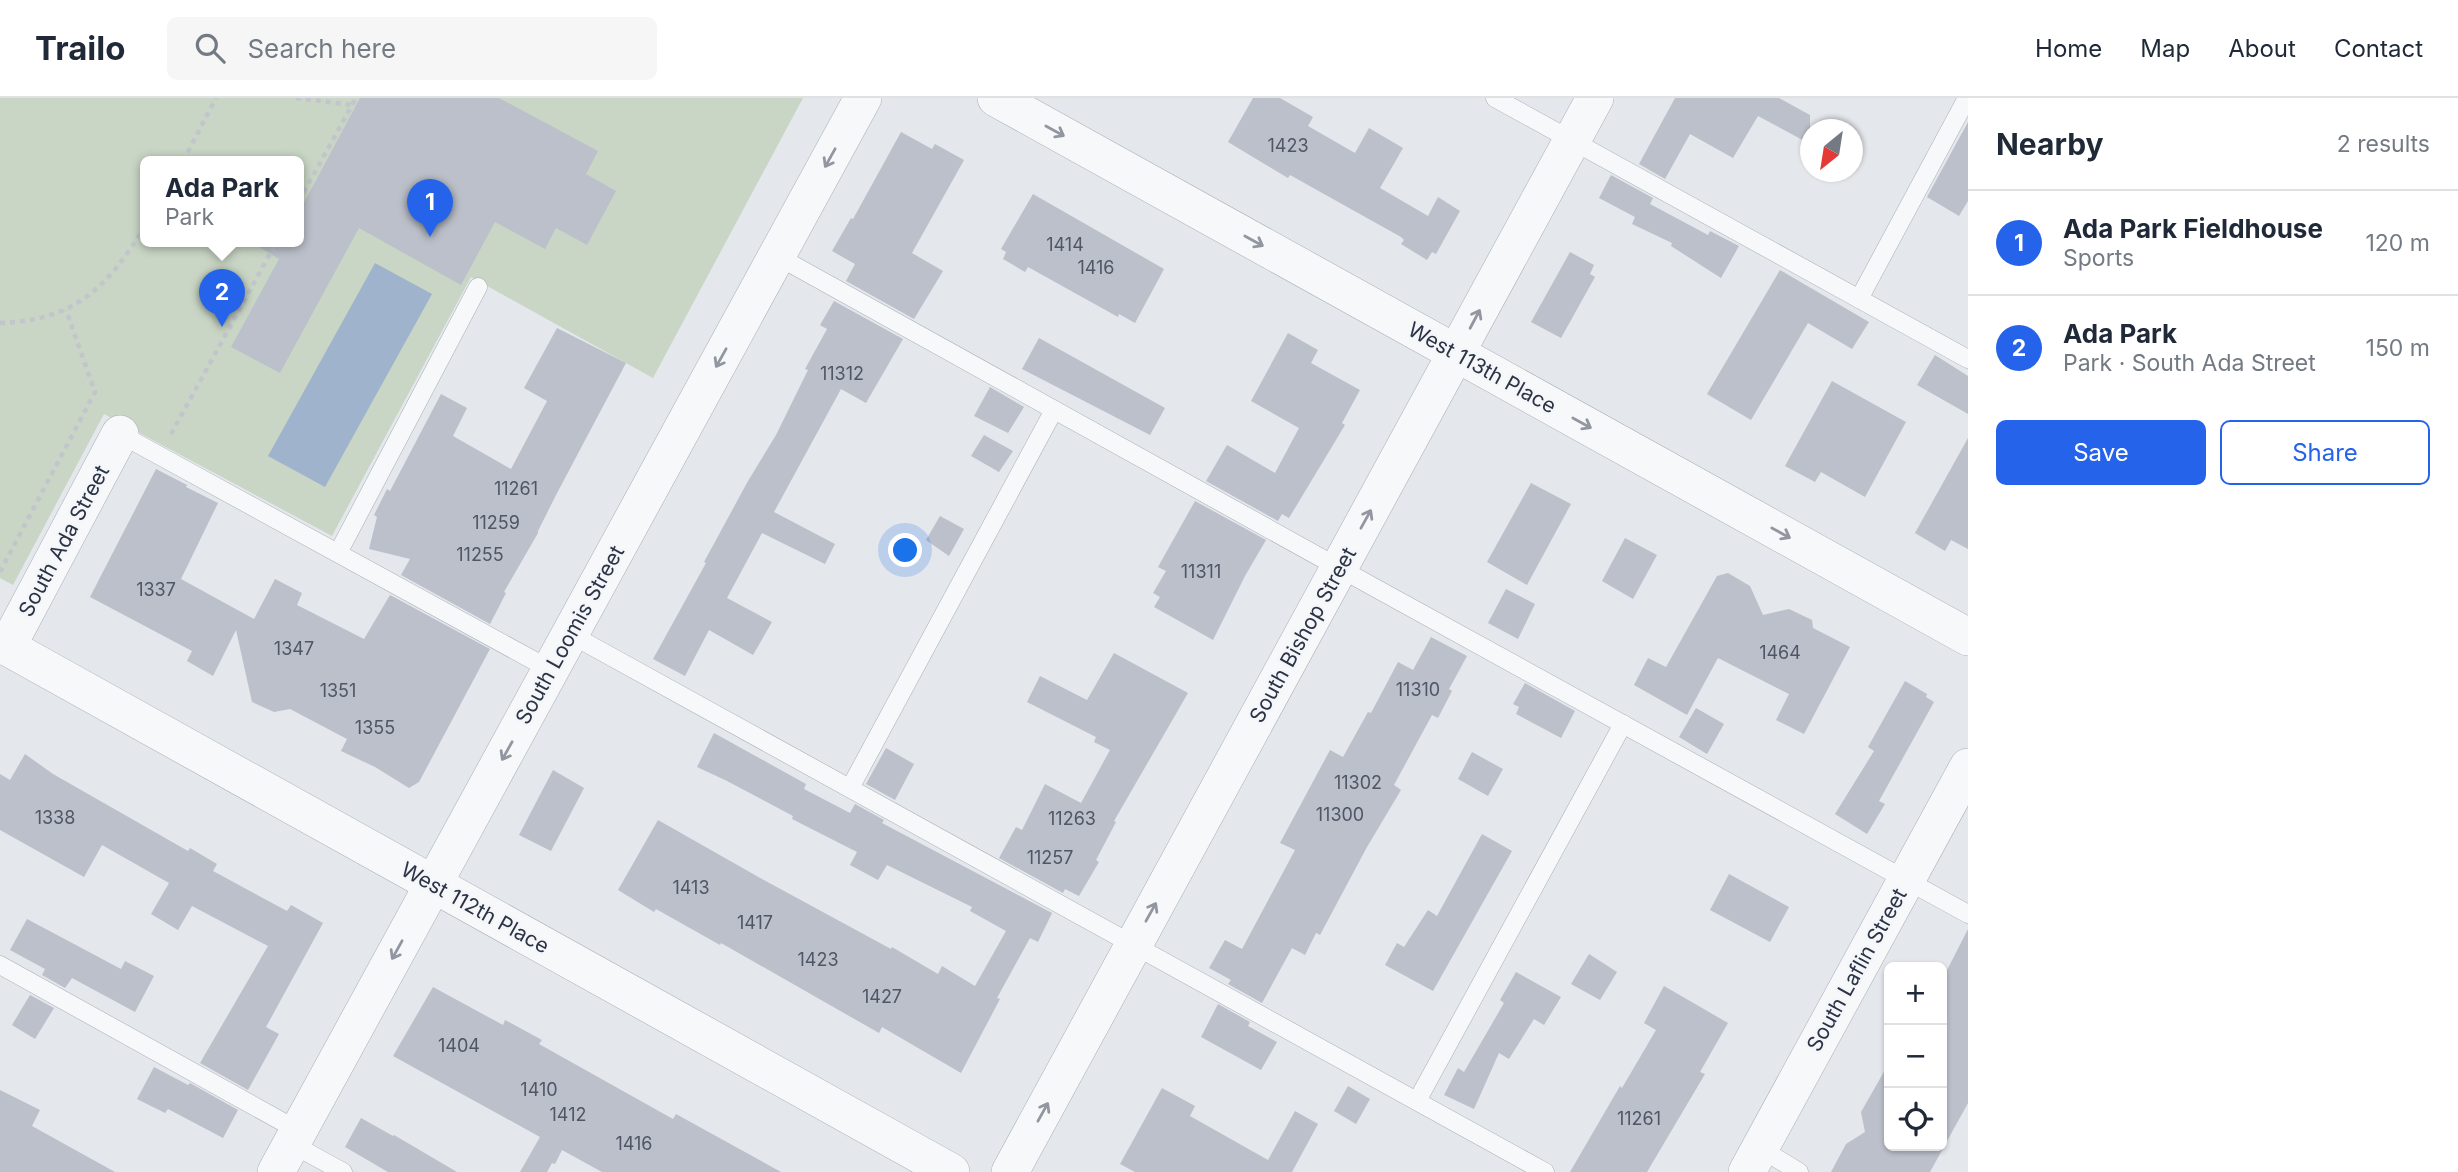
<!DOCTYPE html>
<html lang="en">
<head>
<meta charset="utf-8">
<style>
	body { margin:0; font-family:Inter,sans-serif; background:#f6f6f7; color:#1f2937 }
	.controls { position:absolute; right:21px; bottom:21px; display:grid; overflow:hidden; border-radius:10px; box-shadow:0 2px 5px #0004 }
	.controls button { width:63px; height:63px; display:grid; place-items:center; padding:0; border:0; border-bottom:2px solid #e0e1e3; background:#fff; color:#1f2937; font:35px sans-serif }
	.compass { position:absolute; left:1800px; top:21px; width:63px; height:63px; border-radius:50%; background:#fff; box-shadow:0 2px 5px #0004; rotate:210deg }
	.you { position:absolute; left:906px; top:453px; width:24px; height:24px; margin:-18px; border:5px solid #fff; border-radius:50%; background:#1a73e8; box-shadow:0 0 0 10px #1a73e833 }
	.badge { display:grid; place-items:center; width:46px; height:46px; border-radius:50%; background:#2563eb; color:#fff; font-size:23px; font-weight:700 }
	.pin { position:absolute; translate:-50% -58px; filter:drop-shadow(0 2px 4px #0008) }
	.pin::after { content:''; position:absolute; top:37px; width:24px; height:21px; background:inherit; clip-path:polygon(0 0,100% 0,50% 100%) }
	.popup { position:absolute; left:140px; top:58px; width:164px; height:91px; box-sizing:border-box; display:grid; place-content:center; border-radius:10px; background:#fff; filter:drop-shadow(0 2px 5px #0005); font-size:23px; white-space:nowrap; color:#747a83 }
	.popup b { font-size:26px; color:#1f2937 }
	.popup::after { content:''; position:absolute; left:50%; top:100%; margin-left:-14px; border:14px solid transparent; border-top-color:#fff }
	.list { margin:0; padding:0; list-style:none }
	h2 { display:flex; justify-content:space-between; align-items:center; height:91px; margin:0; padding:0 28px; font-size:30px }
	h2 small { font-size:23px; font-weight:400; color:#747a83 }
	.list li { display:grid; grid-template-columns:46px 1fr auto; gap:21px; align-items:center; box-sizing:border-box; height:105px; padding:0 28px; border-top:2px solid #e0e1e3 }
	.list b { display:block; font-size:26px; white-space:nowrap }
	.list p { margin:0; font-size:23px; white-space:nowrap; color:#747a83 }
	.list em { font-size:23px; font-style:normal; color:#747a83 }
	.actions { display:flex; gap:14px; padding:21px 28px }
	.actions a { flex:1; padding:16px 0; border:2px solid #2563eb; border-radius:10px; text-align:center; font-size:24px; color:#2563eb }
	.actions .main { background:#2563eb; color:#fff }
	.icon { flex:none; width:38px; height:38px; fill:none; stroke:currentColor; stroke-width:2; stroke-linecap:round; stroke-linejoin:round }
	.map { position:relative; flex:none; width:1968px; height:1074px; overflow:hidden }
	header { display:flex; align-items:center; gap:42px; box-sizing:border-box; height:98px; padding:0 35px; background:#fff; border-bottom:2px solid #e0e1e3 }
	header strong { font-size:33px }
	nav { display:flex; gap:38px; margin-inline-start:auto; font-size:24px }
	.search { width:490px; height:63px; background:#f6f6f7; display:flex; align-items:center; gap:18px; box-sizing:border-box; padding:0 24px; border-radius:10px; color:#747a83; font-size:26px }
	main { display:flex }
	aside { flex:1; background:#fff }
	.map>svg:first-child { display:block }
	.green { fill:#c9d6c5; fill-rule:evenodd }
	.water { fill:#9fb4cc }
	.building { fill:#bbc0ca }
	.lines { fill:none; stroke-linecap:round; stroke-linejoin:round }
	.lane-casing { stroke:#a9aeb7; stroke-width:19 }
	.street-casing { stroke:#a9aeb7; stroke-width:38 }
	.path { stroke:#c2c5cb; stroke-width:4.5; stroke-dasharray:5 5; stroke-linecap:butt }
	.lane { stroke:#f7f8fa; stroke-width:18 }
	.street { stroke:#f7f8fa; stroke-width:37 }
	.oneway { stroke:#9196a0 }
	.labels { text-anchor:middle; stroke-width:5; stroke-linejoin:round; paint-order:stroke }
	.number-label { font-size:18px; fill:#4f5766 }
	.street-label { font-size:21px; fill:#2b3445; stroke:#f4f6f9 }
</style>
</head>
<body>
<header>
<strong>Trailo</strong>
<div class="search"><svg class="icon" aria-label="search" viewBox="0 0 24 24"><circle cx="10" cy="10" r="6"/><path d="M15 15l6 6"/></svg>Search here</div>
<nav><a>Home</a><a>Map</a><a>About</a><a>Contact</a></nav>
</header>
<main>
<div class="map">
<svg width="1968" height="1074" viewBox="0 0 1968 1074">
	<rect width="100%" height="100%" fill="#e4e7ec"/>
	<path class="green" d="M0 0H803L653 280 471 179 332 438 104 316 13 487 0 480ZM145 63H299V143H145Z"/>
	<path class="water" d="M375 165 432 196 325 389 268 358Z"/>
	<g class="building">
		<path d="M360 0H499L598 53 586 76 616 93 587 147 556 130 545 151 495 124 461 187 359 130 280 275 231 249 279 161 249 143H299V114Z"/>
		<path d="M1253 0H1280L1313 19 1308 28 1355 55 1369 30 1403 50 1380 90 1428 118 1438 99 1460 113 1436 156 1432 154 1427 162 1401 146 1404 142 1401 139 1290 77 1288 80 1228 44Z"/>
		<path d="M1675 0H1779L1810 17V46L1758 18 1733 60 1690 36 1665 81 1639 66Z"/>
		<path d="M1968 24V103L1959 118 1927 99Z"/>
		<path d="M901 34 932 51 935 46 964 62 912 155 943 173 914 221 846 183 855 166 832 153 851 120 853 121Z"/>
		<path d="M1611 77 1653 100 1650 106 1708 137 1710 133 1739 148 1721 180 1671 148 1672 145 1632 126 1635 119 1599 100Z"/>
		<path d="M1033 96 1164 171 1135 225 1119 216 1118 219 1028 169 1025 174 1003 161 1006 154 1001 151Z"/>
		<path d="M1570 154 1594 167 1590 176 1595 179 1561 240 1531 224Z"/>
		<path d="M1780 172 1869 224 1852 251 1808 225 1751 322 1707 296Z"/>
		<path d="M834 203 903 241 866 305 841 291 774 414 835 446 825 466 762 435 727 500 772 524 753 557 709 532 685 578 653 561 706 465 704 464 748 383 776 337 808 272 805 271 827 231 820 227Z"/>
		<path d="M557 230 626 265 556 397 538 433V435L504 494 506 495 490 526 401 477 410 461 369 451 377 419 374 417 387 391 390 393 441 296 467 310 453 338 511 371 547 303 524 290Z"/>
		<path d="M1288 235 1318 252 1311 265 1360 292 1342 325 1345 327 1289 420 1282 416 1278 423 1206 383 1227 347 1275 375 1299 330 1251 303Z"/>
		<path d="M1039 240 1165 310 1150 337 1022 271Z"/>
		<path d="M1935 257 1968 278V316L1917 287Z"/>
		<path d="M1832 283 1906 324 1865 399 1821 374 1815 384 1785 368Z"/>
		<path d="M990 289 1024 309 1008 335 974 318Z"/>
		<path d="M984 337 1013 353 999 374 971 358Z"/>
		<path d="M1968 340V451L1951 442 1945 453 1915 435Z"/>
		<path d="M156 371 187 387 186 389 218 405 181 481 254 521 275 481 302 495 297 507 364 541 390 497 490 551 419 684 409 690 375 669 341 653 347 641 290 611 274 614 252 604 236 532 213 578 187 563 192 553 90 499Z"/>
		<path d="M1531 385 1571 406 1527 487 1487 464Z"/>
		<path d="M1195 403 1266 442 1245 478 1213 542 1154 509 1160 499 1153 495 1166 473 1158 469Z"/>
		<path d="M940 418 964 431 949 458 926 442Z"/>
		<path d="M1625 440 1657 457 1633 501 1602 483Z"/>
		<path d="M1728 475 1750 488 1763 517 1789 511 1812 522 1813 530 1850 549 1804 636 1776 622 1789 596 1718 560 1687 617 1634 587 1648 560 1666 569 1717 478Z"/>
		<path d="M1506 491 1535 506 1518 541 1488 525Z"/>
		<path d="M1431 539 1467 558 1449 591 1452 593 1438 620 1432 617 1394 687 1401 692 1367 749 1320 837 1316 835 1305 857 1292 850 1262 905 1228 886 1231 882 1209 870 1225 842 1242 851 1295 752 1280 745 1330 652 1343 659 1368 614 1371 615 1398 564 1413 572Z"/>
		<path d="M1114 555 1188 595 1114 723 1116 724 1096 762 1099 764 1079 798 1065 791 1063 795 999 760 1016 729 1022 732 1045 686 1081 705 1110 652 1094 644 1096 639 1027 604 1040 578 1087 602Z"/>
		<path d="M1905 583 1927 596 1926 599 1934 604 1879 703 1885 706 1867 736 1835 716 1874 653 1868 649Z"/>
		<path d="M1525 585 1575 613 1561 640 1516 616 1519 609 1513 606Z"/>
		<path d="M1696 610 1724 626 1707 656 1679 639Z"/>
		<path d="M714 635 806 686 804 691 850 715 855 706 884 722 882 725 1052 815 1038 844 1030 840 997 900 1000 901 961 975 882 929 879 935 721 845 720 847 656 811 654 814 618 792 658 722 762 781 891 851 892 849 938 876 942 868 975 888 1006 833 970 813 972 809 887 767 878 782 850 767 857 754 792 721 793 718 727 683 697 669Z"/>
		<path d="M886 650 914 666 895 702 866 686Z"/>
		<path d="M1472 654 1503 671 1488 698 1458 681Z"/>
		<path d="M25 656 53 676 188 753 190 750 217 766 213 773 287 813 291 807 323 825 266 929 279 936 248 992 200 965 268 848 192 808 178 832 151 816 169 785 102 747 84 779 0 732V676L10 682Z"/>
		<path d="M553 672 584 690 551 753 519 737Z"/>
		<path d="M1482 736 1512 753 1433 893 1385 867 1397 845 1404 849 1428 812 1437 818Z"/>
		<path d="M1729 776 1789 809 1770 844 1710 812Z"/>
		<path d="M27 821 121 871 125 863 154 878 135 914 72 880 65 890 42 877 45 871 10 852Z"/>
		<path d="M1968 831V1005L1930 1074H1831L1846 1046 1865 1034 1861 1014 1889 965V1048H1942V882Z"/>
		<path d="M1589 856 1617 874 1600 902 1571 886Z"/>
		<path d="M1516 874 1561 899 1544 927 1534 921 1509 961 1499 955 1474 1011 1444 997 1458 970 1464 974 1504 905 1500 902Z"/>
		<path d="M1664 888 1728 925 1700 974 1705 976 1647 1074H1570L1620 988 1622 990 1656 932 1644 925Z"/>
		<path d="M433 889 503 927 505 922 542 942 539 946 673 1021 676 1016 781 1074H602L562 1052 555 1066 552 1065 547 1074H520L540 1039 393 958Z"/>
		<path d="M30 897 54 910 35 941 12 927Z"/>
		<path d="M1218 906 1250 924 1248 928 1277 944 1261 972 1201 939Z"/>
		<path d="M154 969 188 987 190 985 238 1012 223 1040 168 1011 165 1015 137 1001Z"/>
		<path d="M1348 988 1370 1001 1356 1026 1334 1013Z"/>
		<path d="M1162 990 1195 1008 1190 1018 1268 1062 1295 1013 1318 1026 1292 1074H1135L1120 1066Z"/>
		<path d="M0 992 40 1012 32 1028 115 1074H0Z"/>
		<path d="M361 1020 393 1038 394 1037 457 1074H388L345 1049Z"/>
	</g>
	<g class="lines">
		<g class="lane-casing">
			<g id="lane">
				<path d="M1495 0 1968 261"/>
				<path d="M777 158 1379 492 1968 816"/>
				<path d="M1859 201 1967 0"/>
				<path d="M120 336 551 572"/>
				<path d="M338 455 478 189"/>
				<path d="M570 536 1545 1074"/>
				<path d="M850 690 1054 312"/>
				<path d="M0 867 299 1033"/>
				<path d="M1417 1003 1623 626"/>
				<path d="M292 1046 343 1074"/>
				<path d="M1760 1050 1799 1074"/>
			</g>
		</g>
		<g class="street-casing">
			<g id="street">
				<path d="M996 0 1968 539"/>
				<path d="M0 545 951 1074"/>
				<path d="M7 549 120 336"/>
				<path d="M276 1074 863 0"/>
				<path d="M1010 1074 1595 0"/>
				<path d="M1747 1074 1968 669"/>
			</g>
		</g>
		<g class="path">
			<path d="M296 0 352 7"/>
			<path d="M183 63 216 0"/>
			<path d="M299 103 356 0"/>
			<path d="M0 225C76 222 107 190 145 128"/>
			<path d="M171 336 277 143"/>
			<path d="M0 474 95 294 66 212"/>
		</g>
		<use href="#lane" class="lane"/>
		<use href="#street" class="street"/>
	</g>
	<defs><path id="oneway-shaft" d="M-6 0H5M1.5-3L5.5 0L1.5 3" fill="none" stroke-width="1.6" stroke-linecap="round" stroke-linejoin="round" transform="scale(1.75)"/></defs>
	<g class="oneway">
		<use href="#oneway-shaft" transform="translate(1055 33) rotate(29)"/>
		<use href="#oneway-shaft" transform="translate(830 60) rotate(119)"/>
		<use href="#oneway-shaft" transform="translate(1254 143) rotate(29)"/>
		<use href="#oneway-shaft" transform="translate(1475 221) rotate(-62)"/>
		<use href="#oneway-shaft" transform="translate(721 260) rotate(119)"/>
		<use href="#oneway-shaft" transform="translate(1582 325) rotate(29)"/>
		<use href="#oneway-shaft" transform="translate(1366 421) rotate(-61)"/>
		<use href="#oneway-shaft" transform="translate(1781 435) rotate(29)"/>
		<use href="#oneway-shaft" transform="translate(507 653) rotate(119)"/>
		<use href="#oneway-shaft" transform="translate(1151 814) rotate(-61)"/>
		<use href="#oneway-shaft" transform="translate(397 852) rotate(119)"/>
		<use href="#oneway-shaft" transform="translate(1043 1014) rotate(-61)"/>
	</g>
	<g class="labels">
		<g class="number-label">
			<text x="1288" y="54">1423</text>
			<text x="1065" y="153">1414</text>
			<text x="1096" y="176">1416</text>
			<text x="842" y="282">11312</text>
			<text x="516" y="397">11261</text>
			<text x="496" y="431">11259</text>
			<text x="480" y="463">11255</text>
			<text x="1201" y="480">11311</text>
			<text x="156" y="498">1337</text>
			<text x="294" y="557">1347</text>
			<text x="1780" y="561">1464</text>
			<text x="1418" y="598">11310</text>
			<text x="338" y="599">1351</text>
			<text x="375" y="636">1355</text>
			<text x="1358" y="691">11302</text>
			<text x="1340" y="723">11300</text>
			<text x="55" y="726">1338</text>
			<text x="1072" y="727">11263</text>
			<text x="1050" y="766">11257</text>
			<text x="691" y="796">1413</text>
			<text x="755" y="831">1417</text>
			<text x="818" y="868">1423</text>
			<text x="882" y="905">1427</text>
			<text x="459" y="954">1404</text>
			<text x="539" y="998">1410</text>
			<text x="568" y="1023">1412</text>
			<text x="1639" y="1027">11261</text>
			<text x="634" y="1052">1416</text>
		</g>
		<g class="street-label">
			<text transform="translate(1482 270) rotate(29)" y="7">West 113th Place</text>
			<text transform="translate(64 443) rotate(-62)" y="7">South Ada Street</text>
			<text transform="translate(570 537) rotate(-61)" y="7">South Loomis Street</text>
			<text transform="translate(1303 537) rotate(-61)" y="7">South Bishop Street</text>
			<text transform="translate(475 810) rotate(29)" y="7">West 112th Place</text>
			<text transform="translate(1857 872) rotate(-61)" y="7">South Laflin Street</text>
		</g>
	</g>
</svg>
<div class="controls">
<button>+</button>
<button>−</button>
<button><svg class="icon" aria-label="locate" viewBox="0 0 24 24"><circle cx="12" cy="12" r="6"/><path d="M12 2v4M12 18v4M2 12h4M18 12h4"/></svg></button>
</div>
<svg class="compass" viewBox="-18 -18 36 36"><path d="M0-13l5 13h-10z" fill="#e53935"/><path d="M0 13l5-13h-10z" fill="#747a83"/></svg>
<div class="you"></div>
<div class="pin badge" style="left:430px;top:139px">1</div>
<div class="pin badge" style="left:222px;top:229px">2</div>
<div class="popup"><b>Ada Park</b>Park</div>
</div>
<aside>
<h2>Nearby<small>2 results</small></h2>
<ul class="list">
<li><span class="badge">1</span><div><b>Ada Park Fieldhouse</b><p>Sports</p></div><em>120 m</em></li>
<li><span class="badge">2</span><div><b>Ada Park</b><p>Park · South Ada Street</p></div><em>150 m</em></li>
</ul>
<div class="actions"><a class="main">Save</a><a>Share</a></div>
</aside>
</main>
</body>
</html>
